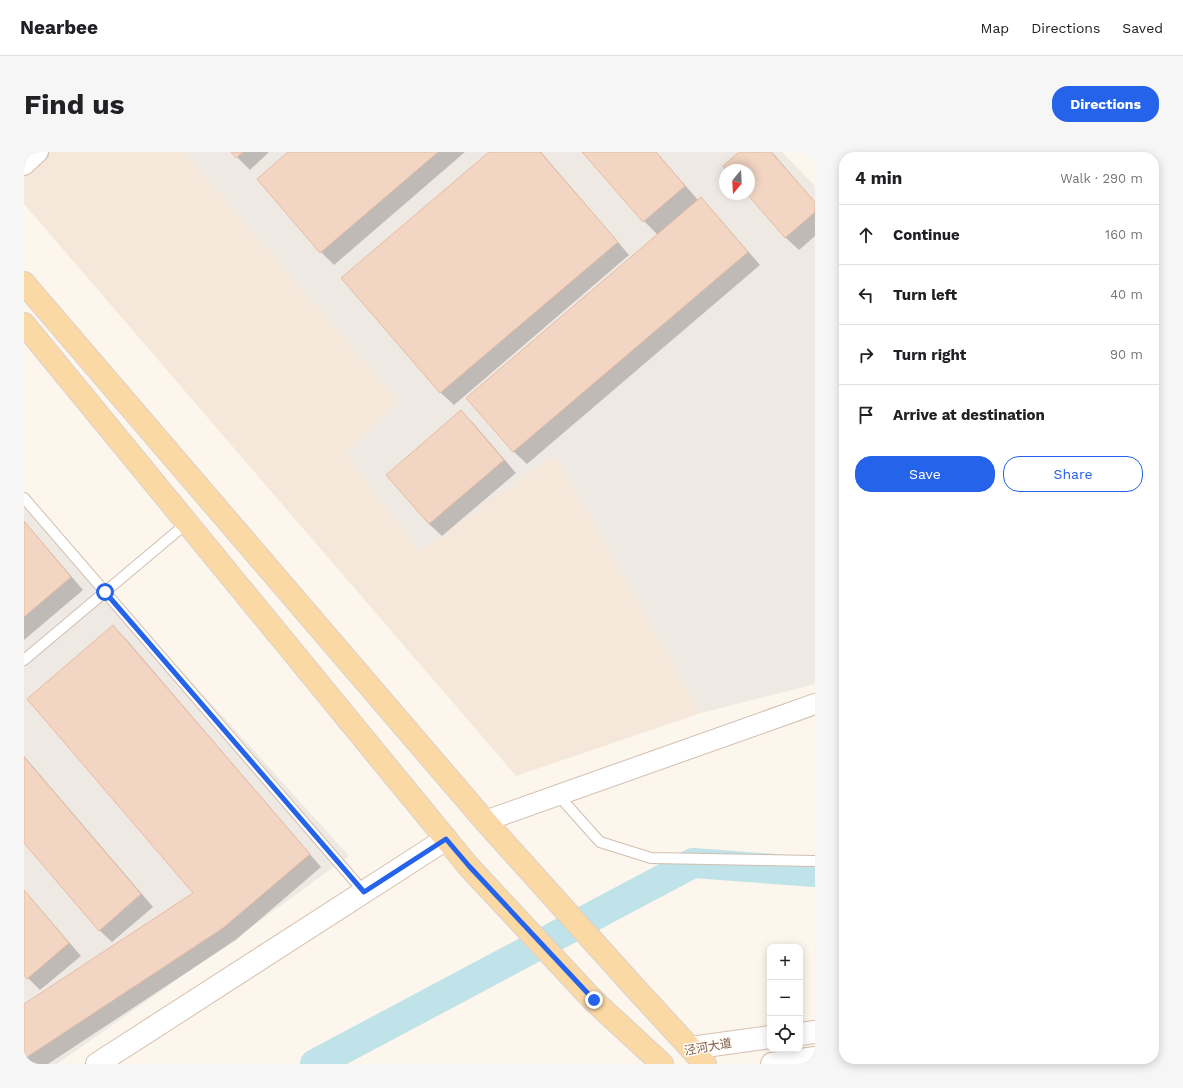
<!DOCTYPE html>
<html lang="en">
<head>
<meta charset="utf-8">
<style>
	body { margin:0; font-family:"Work Sans","Noto Sans SC",sans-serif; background:#f6f6f6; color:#202124 }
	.controls { position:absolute; right:12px; bottom:12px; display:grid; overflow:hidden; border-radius:8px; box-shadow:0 2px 10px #0003 }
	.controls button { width:36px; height:36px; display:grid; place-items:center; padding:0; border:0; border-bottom:1px solid #e0e0e0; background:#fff; color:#202124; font:20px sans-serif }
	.compass { position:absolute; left:695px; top:12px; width:36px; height:36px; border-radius:50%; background:#fff; box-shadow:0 2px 10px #0003; rotate:198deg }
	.stop { position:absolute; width:12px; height:12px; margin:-9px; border:3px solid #2563eb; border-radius:50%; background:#fff }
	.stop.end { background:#2563eb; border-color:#fff; box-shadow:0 1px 4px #0008 }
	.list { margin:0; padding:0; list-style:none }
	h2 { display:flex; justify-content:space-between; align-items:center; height:52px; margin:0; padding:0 16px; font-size:17px }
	h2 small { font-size:13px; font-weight:400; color:#757577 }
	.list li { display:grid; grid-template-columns:26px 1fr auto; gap:12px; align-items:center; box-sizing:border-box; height:60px; padding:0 16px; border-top:1px solid #e0e0e0 }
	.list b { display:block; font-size:15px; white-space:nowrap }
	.list em { font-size:13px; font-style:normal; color:#757577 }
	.actions { display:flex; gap:8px; padding:12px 16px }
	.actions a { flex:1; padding:9px 0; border:1px solid #2563eb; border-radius:16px; text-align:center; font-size:14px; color:#2563eb }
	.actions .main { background:#2563eb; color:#fff }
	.icon { flex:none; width:22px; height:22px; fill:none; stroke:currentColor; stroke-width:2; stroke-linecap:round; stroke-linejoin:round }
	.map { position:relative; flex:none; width:791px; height:912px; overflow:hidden; border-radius:16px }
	header { display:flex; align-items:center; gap:24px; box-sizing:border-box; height:56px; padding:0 20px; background:#fff; border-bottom:1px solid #e0e0e0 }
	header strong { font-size:19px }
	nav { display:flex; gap:22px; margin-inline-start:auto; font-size:14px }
	.intro { display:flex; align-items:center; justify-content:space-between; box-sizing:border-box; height:96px; padding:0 24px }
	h1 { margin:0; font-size:28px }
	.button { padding:10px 18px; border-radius:16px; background:#2563eb; color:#fff; font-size:14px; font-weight:700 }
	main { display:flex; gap:24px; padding:0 24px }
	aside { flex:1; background:#fff; border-radius:16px; box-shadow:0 2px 10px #0003 }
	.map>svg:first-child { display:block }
	.residential { fill:#f5e8da }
	.industrial { fill:#efe9e4; fill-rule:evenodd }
	.shadow { fill:#0003 }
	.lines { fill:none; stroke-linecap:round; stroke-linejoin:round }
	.river { stroke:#bfe3e8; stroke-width:30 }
	.building { fill:#f3d5c3; stroke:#e6bba3 }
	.lane-casing { stroke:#d1beb0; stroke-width:12 }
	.street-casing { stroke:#d1beb0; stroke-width:22 }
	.secondary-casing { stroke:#d6c0b0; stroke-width:24 }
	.primary-casing { stroke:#dad1cd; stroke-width:24 }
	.lane { stroke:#fff; stroke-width:10 }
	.street { stroke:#fff; stroke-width:20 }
	.secondary { stroke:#fff; stroke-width:22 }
	.primary { stroke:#fbd9a5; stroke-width:22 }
	.route { stroke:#2563eb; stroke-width:5 }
	.labels { text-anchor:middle; stroke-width:3; stroke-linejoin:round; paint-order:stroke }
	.street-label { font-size:12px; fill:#7a5c4d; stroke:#fffaf3 }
</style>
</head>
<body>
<header>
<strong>Nearbee</strong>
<nav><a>Map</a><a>Directions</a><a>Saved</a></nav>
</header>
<div class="intro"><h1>Find us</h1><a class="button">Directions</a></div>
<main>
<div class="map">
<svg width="791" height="912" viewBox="0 0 791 912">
	<rect width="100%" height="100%" fill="#fdf6ec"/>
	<path class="residential" d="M0 0H160L375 249 531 303 677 561 492 624 0 52Z"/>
	<g class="industrial">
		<path d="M160 0H758L791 34V532L677 561 531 303 396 399 322 302 375 249ZM701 18H725V42H701Z"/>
		<path d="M0 344 325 704 201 794 33 912H0Z"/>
	</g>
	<g class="shadow">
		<path d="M208 0H245L226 18Z"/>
		<path d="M266 0H441L310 113 297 100Z"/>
		<path d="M467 0H517L605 103 430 253 417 241 319 127Z"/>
		<path d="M560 0H632L674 48 677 46 689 59 736 113 503 312 490 300 444 246 634 83 620 69Z"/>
		<path d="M717 0H748L791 50V84L775 98 762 86 724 42 725 18H703Z"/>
		<path d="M437 259 450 272 492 321 418 384 405 372 363 323Z"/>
		<path d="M0 369 59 438 0 488Z"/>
		<path d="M89 474 102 487 297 715 212 788 24 912H0V853L170 741Z"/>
		<path d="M0 604 129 755 88 790 75 778 0 690Z"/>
		<path d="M0 738 57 804 16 838 0 822Z"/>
	</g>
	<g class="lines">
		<path class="river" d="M291 912 669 711 791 720"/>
	</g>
	<g class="building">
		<path d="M207 0H219L212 6Z"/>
		<path d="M264 0H414L296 101 233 27Z"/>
		<path d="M465 0H516L594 90 416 241 317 126Z"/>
		<path d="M558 0H632L661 34 619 70Z"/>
		<path d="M715 0H747L791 50V60L761 86 723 42H725V18H702L699 14Z"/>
		<path d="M677 45 724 100 489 300 442 246Z"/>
		<path d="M437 258 480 308 405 372 362 323Z"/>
		<path d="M0 369 47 425 0 465Z"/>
		<path d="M89 473 286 702 199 776 0 907V852L169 741 3 547Z"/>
		<path d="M0 605 117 742 75 779 0 691Z"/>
		<path d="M0 738 45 791 3 827 0 823Z"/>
	</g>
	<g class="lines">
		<g class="lane-casing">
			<g id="lane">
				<path d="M0 346 340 740"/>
				<path d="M0 508 163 371"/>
				<path d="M534 643 576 690 627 706 791 709"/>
			</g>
		</g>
		<g class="street-casing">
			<g id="street">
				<path d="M0 13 14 0"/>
				<path d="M461 669 791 552"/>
			</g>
		</g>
		<g class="secondary-casing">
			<g id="secondary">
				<path d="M776 882 791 880"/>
				<path d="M667 896 746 885"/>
				<path d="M73 912 422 687"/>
				<path d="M748 912 791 906"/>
			</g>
		</g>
		<g class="primary-casing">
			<g id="primary">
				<path d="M0 131 461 669 612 837 681 912"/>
				<path d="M0 172 445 715 570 849 638 912"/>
			</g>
		</g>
		<use href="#lane" class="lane"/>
		<use href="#street" class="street"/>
		<use href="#secondary" class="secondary"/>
		<use href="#primary" class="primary"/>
	</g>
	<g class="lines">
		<path class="route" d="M81 440 340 740 422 687 445 714 570 848"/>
	</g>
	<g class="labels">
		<g class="street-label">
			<text transform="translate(684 895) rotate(-10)" y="4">泾河大道</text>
		</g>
	</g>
</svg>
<div class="controls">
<button>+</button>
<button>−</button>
<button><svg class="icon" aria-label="locate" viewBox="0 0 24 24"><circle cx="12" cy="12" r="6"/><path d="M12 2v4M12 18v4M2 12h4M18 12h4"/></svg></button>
</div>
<svg class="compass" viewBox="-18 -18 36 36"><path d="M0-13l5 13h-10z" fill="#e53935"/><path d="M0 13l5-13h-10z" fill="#757577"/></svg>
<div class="stop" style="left:81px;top:440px"></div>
<div class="stop end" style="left:570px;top:848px"></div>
</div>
<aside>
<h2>4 min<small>Walk · 290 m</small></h2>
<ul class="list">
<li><svg class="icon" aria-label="ahead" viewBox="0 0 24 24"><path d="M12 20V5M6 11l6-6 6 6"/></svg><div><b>Continue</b></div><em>160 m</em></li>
<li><svg class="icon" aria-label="left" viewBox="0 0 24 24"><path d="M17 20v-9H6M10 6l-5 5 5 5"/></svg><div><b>Turn left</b></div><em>40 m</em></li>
<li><svg class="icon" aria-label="right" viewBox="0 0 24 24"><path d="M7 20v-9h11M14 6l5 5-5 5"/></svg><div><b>Turn right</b></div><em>90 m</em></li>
<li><svg class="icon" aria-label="arrive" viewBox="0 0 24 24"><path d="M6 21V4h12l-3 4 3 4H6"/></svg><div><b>Arrive at destination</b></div></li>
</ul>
<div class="actions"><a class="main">Save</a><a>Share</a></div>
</aside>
</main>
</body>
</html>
